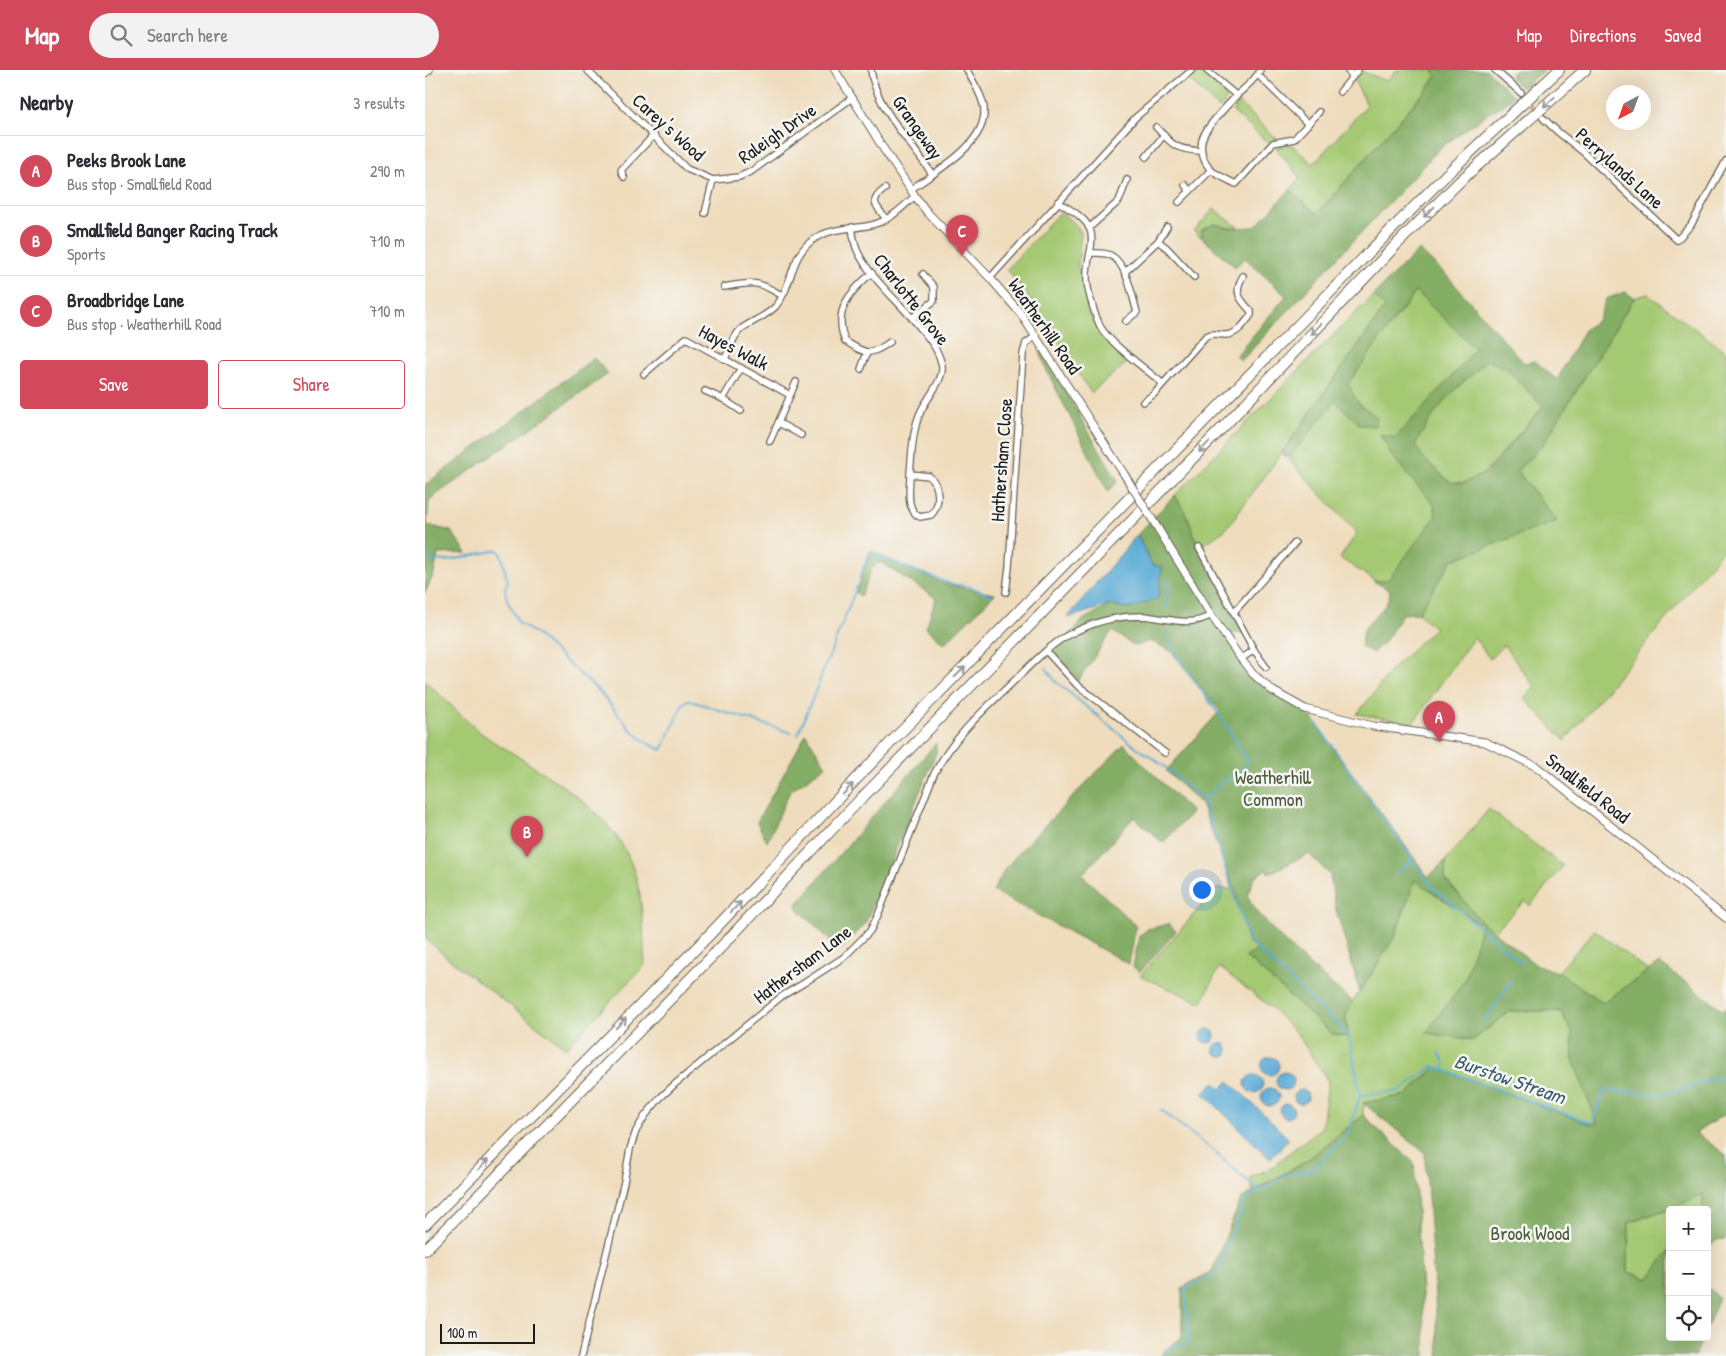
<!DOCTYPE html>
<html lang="en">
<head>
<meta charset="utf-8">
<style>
	body { margin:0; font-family:"Patrick Hand",sans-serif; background:#f2f2f3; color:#2b2b33 }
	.controls { position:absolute; right:15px; bottom:15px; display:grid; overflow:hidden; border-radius:5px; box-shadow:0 5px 20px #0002 }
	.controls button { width:45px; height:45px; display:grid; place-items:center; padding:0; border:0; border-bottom:1px solid #e1e1e2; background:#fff; color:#2b2b33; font:25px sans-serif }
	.compass { position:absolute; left:1181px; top:15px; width:45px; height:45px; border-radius:50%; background:#fff; box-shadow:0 5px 20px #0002; rotate:221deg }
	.scale { position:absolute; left:15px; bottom:12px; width:95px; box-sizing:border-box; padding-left:5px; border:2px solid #1c1c1c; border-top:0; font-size:14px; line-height:18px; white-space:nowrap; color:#1c1c1c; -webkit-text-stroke:4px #f6f6f2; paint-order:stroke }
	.you { position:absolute; left:776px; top:819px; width:18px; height:18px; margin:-12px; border:4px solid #fff; border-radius:50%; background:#1a73e8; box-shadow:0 0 0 8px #1a73e833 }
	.badge { display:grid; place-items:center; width:32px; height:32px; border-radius:50%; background:#d1495b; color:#fff; font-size:16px; font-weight:700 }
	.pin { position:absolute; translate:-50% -41px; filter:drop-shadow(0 1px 2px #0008) }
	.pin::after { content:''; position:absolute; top:26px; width:18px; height:15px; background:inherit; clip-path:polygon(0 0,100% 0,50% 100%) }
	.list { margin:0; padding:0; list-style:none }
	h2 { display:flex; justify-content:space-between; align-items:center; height:65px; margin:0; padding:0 20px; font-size:21px }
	h2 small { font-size:16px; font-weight:400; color:#7c7c81 }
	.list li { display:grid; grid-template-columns:32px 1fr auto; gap:15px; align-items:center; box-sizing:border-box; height:70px; padding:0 20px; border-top:1px solid #e1e1e2 }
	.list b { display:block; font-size:19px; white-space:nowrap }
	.list p { margin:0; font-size:16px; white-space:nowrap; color:#7c7c81 }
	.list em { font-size:16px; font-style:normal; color:#7c7c81 }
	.actions { display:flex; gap:10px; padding:15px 20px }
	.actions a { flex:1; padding:11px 0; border:1px solid #d1495b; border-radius:5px; text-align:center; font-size:18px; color:#d1495b }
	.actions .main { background:#d1495b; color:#fff }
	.icon { flex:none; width:28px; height:28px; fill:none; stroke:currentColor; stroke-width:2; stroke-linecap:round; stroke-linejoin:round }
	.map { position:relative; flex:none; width:1301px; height:1286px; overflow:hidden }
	header { display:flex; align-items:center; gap:30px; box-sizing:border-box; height:70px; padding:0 25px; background:#d1495b; color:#fff }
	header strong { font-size:24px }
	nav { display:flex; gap:28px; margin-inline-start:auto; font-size:18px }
	.search { width:350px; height:45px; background:#f2f2f3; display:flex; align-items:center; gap:12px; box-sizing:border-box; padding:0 18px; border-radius:28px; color:#7c7c81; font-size:19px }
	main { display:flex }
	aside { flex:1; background:#fff }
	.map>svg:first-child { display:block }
	.green { fill:#a5c973; stroke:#607248 }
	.forest { fill:#84ad65; stroke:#506440; fill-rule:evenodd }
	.water { fill:#5cacd6; stroke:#3c6479 }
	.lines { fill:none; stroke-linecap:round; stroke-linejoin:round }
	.stream { stroke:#5cacd6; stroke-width:2 }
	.minor-tunnel { stroke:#c5b69c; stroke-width:5.5; stroke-dasharray:5.5 3; stroke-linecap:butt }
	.minor-casing { stroke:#665f54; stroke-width:8 }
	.tertiary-casing { stroke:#665f54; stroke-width:9 }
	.motorway-casing { stroke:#665f54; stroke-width:12 }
	.minor { stroke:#fff; stroke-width:5.5 }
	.tertiary { stroke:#fff; stroke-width:7 }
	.motorway { stroke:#fff; stroke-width:10 }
	.tertiary-bridge-casing { stroke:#665f54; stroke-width:9; stroke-linecap:butt }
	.tertiary-bridge { stroke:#fff; stroke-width:7 }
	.oneway { stroke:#999 }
	.labels { text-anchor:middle; stroke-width:5; stroke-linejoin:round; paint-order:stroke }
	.street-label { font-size:19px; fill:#1c1c1c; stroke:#f6f6f2 }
	.park-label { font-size:19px; fill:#4c593a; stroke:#f6f6f2 }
	.water-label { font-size:20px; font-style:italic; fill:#395d70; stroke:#f6f6f2 }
</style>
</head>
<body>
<header>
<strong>Map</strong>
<div class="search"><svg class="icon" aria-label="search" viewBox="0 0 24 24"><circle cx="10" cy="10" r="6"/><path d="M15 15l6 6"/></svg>Search here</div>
<nav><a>Map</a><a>Directions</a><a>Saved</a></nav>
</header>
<main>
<aside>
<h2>Nearby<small>3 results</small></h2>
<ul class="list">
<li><span class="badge">A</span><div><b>Peeks Brook Lane</b><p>Bus stop · Smallfield Road</p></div><em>290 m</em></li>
<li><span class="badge">B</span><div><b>Smallfield Banger Racing Track</b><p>Sports</p></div><em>710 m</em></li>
<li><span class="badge">C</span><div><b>Broadbridge Lane</b><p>Bus stop · Weatherhill Road</p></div><em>710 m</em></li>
</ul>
<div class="actions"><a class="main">Save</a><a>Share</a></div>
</aside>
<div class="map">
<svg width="1301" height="1286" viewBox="0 0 1301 1286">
	<rect width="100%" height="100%" fill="#f6f6f2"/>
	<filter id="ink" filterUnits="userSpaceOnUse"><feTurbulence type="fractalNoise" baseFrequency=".02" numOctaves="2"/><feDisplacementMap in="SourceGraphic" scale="10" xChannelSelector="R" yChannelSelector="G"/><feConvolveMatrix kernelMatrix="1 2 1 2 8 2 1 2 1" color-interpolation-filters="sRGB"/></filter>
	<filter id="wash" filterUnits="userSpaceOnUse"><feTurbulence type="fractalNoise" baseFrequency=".0096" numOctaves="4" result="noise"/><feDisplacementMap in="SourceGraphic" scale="20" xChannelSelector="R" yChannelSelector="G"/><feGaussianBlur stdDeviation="1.12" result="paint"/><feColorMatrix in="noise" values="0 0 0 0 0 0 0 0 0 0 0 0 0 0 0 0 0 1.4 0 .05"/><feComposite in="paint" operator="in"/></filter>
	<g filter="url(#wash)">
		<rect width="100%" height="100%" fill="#efdcbc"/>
		<g class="green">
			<path d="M766 0H776L800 23 802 29 794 38 765 11 753 13Z"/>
			<path d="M972 0H1007L1012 5 1006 14 892 144 865 120 875 108 851 78 865 73 888 94 942 35 929 10 936 1 962 11Z"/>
			<path d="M814 33 853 70 843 73 807 41Z"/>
			<path d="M789 139 813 157 804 158 789 154 777 160V168L769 161Z"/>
			<path d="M636 143 650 154 656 163 653 195 665 243 676 267 704 291 666 323 609 234 582 199 632 145Z"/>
			<path d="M991 222 1082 299 1118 337 958 516 915 488 932 463 863 389Z"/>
			<path d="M1223 224 1301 282V476L1140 671 1099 628 1109 617 1079 575 1065 589 1049 567 988 653 932 644 969 597 1010 558 993 543 1027 490 1131 451 1092 401 1118 374 1209 228Z"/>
			<path d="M948 225 960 237 857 383 801 459 774 478 764 450 750 425Z"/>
			<path d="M0 611C19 628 37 647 56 663 66 671 78 677 89 684 135 714 191 745 209 801 219 831 218 864 220 895L141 978 25 890 0 868Z"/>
			<path d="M1064 739 1138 796 1105 836 1100 831 1069 862 1058 853 1075 940 1048 970 1085 941H1135L1147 962 1148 990 1173 1052 1167 1055 1007 1000 981 1025 939 1033 938 1045 880 1092 827 1121 825 1107 843 1100 897 1057 903 1011 872 964 844 936 794 897 777 933 715 906 791 819H807L824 871 832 880 821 888 923 967 921 946 927 931 935 922 970 866 990 810 1052 852H1057L1020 809 1021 790Z"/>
			<path d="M1170 860 1223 901 1178 933 1133 902Z"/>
			<path d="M1278 1124V1140H1245V1180L1223 1209 1203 1202 1204 1152 1250 1137Z"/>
		</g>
		<g class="forest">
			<path d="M1007 0H1062L1089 26 1079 35 1065 42 1015 78 816 291 811 286 861 226 820 188 810 197 777 168V160L789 154 804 158 830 157 865 120 892 144 1006 14 1012 6Z"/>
			<path d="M1091 0H1119L1096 18 1086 8V4Z"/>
			<path d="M994 180 1024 208 1099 293 1110 291 1132 310 1159 260 1173 250 1181 229 1200 222 1209 228 1118 374 1092 401 1132 451 1027 490 993 543 977 544 962 569 948 583 936 576C937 571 937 564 939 560 947 547 965 537 965 520L948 511 963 510 1011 446 1009 435 966 385 955 364 970 368 1041 291 1050 278 991 222 971 247 923 314 933 333 952 347 951 356 935 355 910 331 863 389 857 383 960 237 948 225ZM1061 290 1082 299 1118 337 1061 403 1038 413 1025 412 998 388 990 375C1001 356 1013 336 1030 320 1040 310 1052 301 1061 290Z"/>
			<path d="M614 278 693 411 683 422 622 301Z"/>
			<path d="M169 288 183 304 4 430 2 455 26 461 42 483 13 484 9 503 0 523V415Z"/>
			<path d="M750 425 764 450 774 478 818 562 800 565 828 604 880 639 1003 807 1021 790 1020 809 1057 852 1111 895 1133 902 1178 933 1234 893 1298 940 1301 937V1046L1298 1045 1271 1063 1301 1085V1169L1291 1170 1282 1179V1140H1278V1124L1250 1137 1204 1152 1203 1202 1223 1209 1245 1180V1267H1278L1270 1286H1014L1000 1083 938 1033 981 1025 1011 997 1167 1055 1172 1052 1148 990 1147 962 1135 941H1085L1048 970 1001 963 1040 910 1057 853 1052 852 990 810 969 867 935 922 911 840 905 805 884 784 845 803 840 800 830 807 822 825C834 848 852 864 870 882 889 899 907 915 927 931L921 946 923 967 907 964 821 887 832 880 822 871 810 822 776 734 741 701 795 641 746 581 725 571 710 576 687 561 653 611 629 582 659 549 685 535 705 539 727 495 712 465Z"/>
			<path d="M446 481 519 514 570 524 519 574 501 558 511 528 455 492 446 499 436 526 431 523Z"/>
			<path d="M381 664 401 696 365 721 342 772 332 752Z"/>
			<path d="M511 673V683L441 852 415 880 370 836Z"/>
			<path d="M699 674 716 692 767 742 738 773 709 747 657 805 711 856 704 894 568 821 580 799 598 778Z"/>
			<path d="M743 854 751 861 715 902 708 897 714 866 723 859Z"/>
			<path d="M938 1045 989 1093 1001 1286H736L737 1283 757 1267V1218L787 1201 816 1129 880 1092Z"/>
			<path d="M1282 1217 1294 1228 1282 1257Z"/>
		</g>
		<g class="water">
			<path d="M712 465 727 495 737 497 733 528 705 539 685 535 642 548Z"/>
			<circle cx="783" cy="966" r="7"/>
			<circle cx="796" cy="980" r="7"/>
			<circle cx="845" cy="996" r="9"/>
			<circle cx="860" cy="1011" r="9"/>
			<circle cx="829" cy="1014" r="9"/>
			<path d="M804 1011 864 1069 845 1089 778 1023 789 1012 796 1019Z"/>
			<circle cx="845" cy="1027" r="9"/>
			<circle cx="876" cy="1027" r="7"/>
			<circle cx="862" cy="1041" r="7"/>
		</g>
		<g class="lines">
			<g class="stream">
				<path d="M0 489 21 491 73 480C81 488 77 500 83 510L80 519 82 530 94 553 110 563 175 622 206 660 222 673 237 680 258 634 263 630 367 663"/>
				<path d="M434 509 444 483 526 514 543 516 565 525"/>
				<path d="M741 537 744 510"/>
				<path d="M741 563 750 584 798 650 822 689 821 697 796 713 779 729"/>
				<path d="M621 598 630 611 711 677 739 696 778 730 824 871 924 965 935 1025 924 1061 891 1098 861 1105 820 1130 791 1204 760 1218 764 1273 743 1278 741 1286"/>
				<path d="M891 653 1007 817 1098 894"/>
				<path d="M373 665 432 516"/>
				<path d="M970 803 988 791"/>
				<path d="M1059 951 1087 910"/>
				<path d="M1014 983 1019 991"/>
				<path d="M1019 1001 1020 994"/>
				<path d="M935 1025 974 1021 1008 996 1167 1053 1179 1020 1240 1025 1291 1007 1301 1011"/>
				<path d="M736 1040 786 1079 834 1121"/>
			</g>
		</g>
	</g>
	<g filter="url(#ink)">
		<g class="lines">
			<path class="minor-tunnel" d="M1101 28 1114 44"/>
			<g class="minor-casing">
				<g id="minor">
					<path d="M162 0 262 99 288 110 314 107 327 101 427 28"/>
					<path d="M446 0C450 37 487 73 507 104"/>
					<path d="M781 0 812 26"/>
					<path d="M922 0 928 6"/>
					<path d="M1070 0 1096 23"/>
					<path d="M833 5 883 54 869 69 848 73 811 114C803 110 794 106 787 101 778 93 773 76 779 65 784 53 805 33 814 23 822 16 831 9 835 0"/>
					<path d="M915 22 933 0"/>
					<path d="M1118 48 1133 62 1157 81 1252 170 1266 155 1301 91"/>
					<path d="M883 54 894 42"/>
					<path d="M731 57C747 75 751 80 776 81"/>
					<path d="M721 87 739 65"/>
					<path d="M199 107 196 100 229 65"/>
					<path d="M760 115 765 121"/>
					<path d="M460 119C443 131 451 135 461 149"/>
					<path d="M485 120C510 102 562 74 559 39 558 26 548 12 542 0"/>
					<path d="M633 132C644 139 659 146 665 159 670 173 662 189 662 204 661 218 669 243 675 256 684 273 721 299 737 313"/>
					<path d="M754 132 786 100"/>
					<path d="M280 143 288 110"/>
					<path d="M427 157C428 164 429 173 432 180 445 209 477 234 497 260 506 271 514 281 517 296 519 310 502 328 496 341 487 360 487 383 485 404"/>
					<path d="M664 158 694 131 702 110"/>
					<path d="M733 171 742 178 769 207"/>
					<path d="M665 183C671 183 679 182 685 185 702 193 707 226 712 242L701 251"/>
					<path d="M700 202 733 171 742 157"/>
					<path d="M447 203C424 222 408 241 420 271 441 284 444 287 465 272"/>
					<path d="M565 208 711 47 767 0"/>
					<path d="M299 217C327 212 332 210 356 225"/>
					<path d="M488 247 509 231V217L498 204"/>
					<path d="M300 289C304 280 309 265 316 259 327 251 342 246 351 236 370 213 363 183 394 166 413 156 434 160 453 153 467 148 479 136 490 126"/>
					<path d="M436 299 442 283"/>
					<path d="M219 304 261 268 365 325"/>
					<path d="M280 321 298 329 316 298"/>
					<path d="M298 329 316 341"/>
					<path d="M718 332 729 324 781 266C789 262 792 265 801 265 813 264 819 254 826 245V241C815 230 808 222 818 206"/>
					<path d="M354 353 376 365"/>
					<path d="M345 371 371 312"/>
					<path d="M485 404 504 406C515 415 516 435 506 445L495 447C480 440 485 419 485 404Z"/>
					<path d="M774 478 829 580 841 597"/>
					<path d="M581 522 584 497 598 284 601 273 611 266"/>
					<path d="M809 542 870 473"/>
					<path d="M621 581 651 614 740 683"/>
					<path d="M816 589 829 580"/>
					<path d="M156 1286 199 1112 205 1079 211 1061 220 1046 235 1028 250 1014 357 926 379 913 419 887 445 861 453 845 509 704C529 666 558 641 588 612 605 596 622 577 643 565 659 557 675 550 693 548 701 546 711 546 719 546 741 548 766 558 786 545"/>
				</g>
			</g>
			<g class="tertiary-casing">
				<g id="tertiary">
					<path d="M410 0 458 78 490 126 502 142 565 208 596 244 699 404"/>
					<path d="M0 3 4 0"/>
					<path d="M732 457 786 545 816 589 828 604 848 621 880 639 948 656 1060 672 1112 697 1301 848"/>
				</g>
			</g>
			<g class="motorway-casing">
				<g id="motorway">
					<path d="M0 1155 287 862 471 667 960 166 1026 100 1134 0"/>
					<path d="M0 1180 297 876 429 736 804 351 970 176 1034 112 1160 0"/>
				</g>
			</g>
			<use href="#minor" class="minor"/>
			<use href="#tertiary" class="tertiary"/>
			<use href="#motorway" class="motorway"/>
			<g class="tertiary-bridge-casing">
				<path id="tertiary-bridge" d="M699 404 732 457"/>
			</g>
			<use href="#tertiary-bridge" class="tertiary-bridge"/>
		</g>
		<defs><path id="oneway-shaft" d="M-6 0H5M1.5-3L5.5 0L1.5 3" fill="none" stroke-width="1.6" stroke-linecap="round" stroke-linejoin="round" transform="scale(1.25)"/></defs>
		<g class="oneway">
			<use href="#oneway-shaft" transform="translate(1124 32) rotate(138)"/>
			<use href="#oneway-shaft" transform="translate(1004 142) rotate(135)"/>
			<use href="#oneway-shaft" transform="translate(891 259) rotate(134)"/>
			<use href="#oneway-shaft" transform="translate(779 377) rotate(134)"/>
			<use href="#oneway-shaft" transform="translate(535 602) rotate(-45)"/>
			<use href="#oneway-shaft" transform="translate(423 719) rotate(-47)"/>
			<use href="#oneway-shaft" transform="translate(311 837) rotate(-46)"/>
			<use href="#oneway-shaft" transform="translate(196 953) rotate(-45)"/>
			<use href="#oneway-shaft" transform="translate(58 1095) rotate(-46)"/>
		</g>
	</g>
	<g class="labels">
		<g class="street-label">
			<text transform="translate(244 57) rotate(42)" y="7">Carey's Wood</text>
			<text transform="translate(493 57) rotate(55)" y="7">Grangeway</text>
			<text transform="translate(352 63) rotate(-35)" y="7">Raleigh Drive</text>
			<text transform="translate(1195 98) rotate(42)" y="7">Perrylands Lane</text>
			<text transform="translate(487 229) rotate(52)" y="7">Charlotte Grove</text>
			<text transform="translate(620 256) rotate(55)" y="7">Weatherhill Road</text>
			<text transform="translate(309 277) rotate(28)" y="7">Hayes Walk</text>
			<text transform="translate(576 390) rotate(-86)" y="7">Hathersham Close</text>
			<text transform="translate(1163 718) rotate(38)" y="7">Smallfield Road</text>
			<text transform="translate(377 894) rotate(-37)" y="7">Hathersham Lane</text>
		</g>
		<g class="park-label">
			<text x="848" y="714">Weatherhill<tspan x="848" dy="22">Common</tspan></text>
			<text x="1105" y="1170">Brook Wood</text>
		</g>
		<g class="water-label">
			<text transform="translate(1085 1009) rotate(19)" y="7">Burstow Stream</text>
		</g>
	</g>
</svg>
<div class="controls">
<button>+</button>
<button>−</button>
<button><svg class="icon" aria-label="locate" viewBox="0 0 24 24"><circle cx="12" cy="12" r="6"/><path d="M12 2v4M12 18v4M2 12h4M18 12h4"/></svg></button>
</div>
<svg class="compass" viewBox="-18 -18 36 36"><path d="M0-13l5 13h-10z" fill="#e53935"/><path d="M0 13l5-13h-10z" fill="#7c7c81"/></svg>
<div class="scale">100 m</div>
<div class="you"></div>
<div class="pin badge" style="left:1014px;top:672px">A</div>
<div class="pin badge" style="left:102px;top:787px">B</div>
<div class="pin badge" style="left:537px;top:186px">C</div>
</div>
</main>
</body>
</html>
